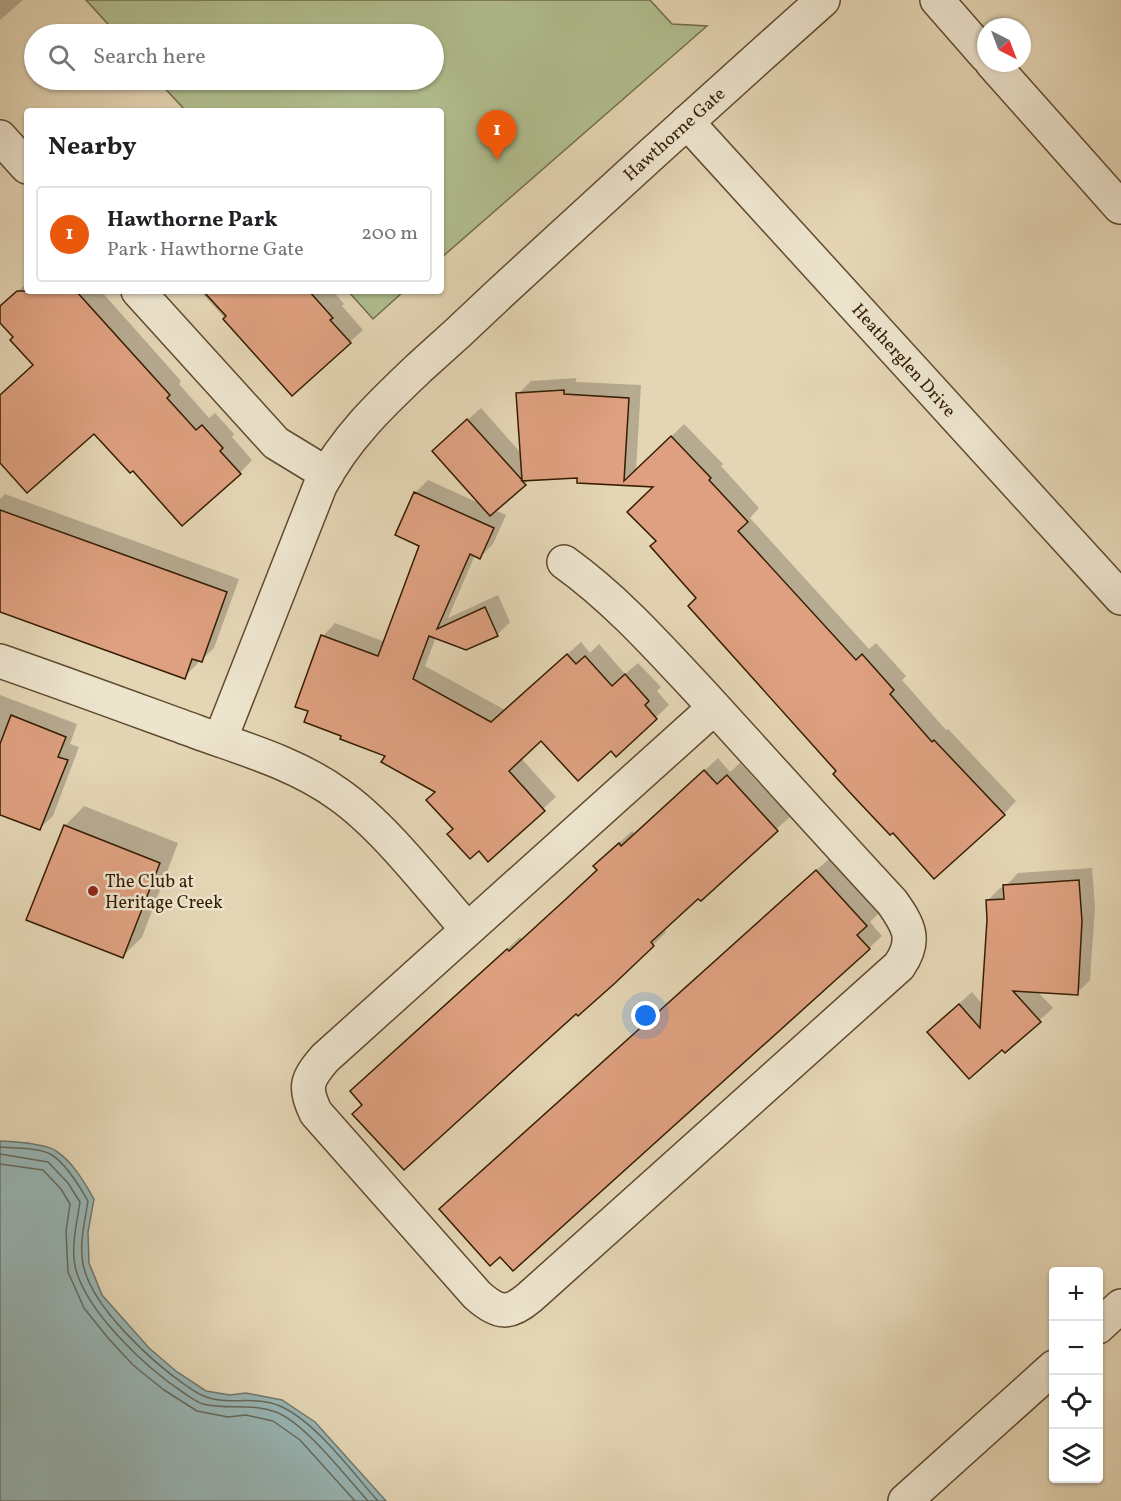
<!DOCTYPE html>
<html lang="en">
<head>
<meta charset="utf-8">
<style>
	body { margin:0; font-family:Vollkorn,serif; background:#f6f6f6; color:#202124 }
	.controls { position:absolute; right:18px; bottom:18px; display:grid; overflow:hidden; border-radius:6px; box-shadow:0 2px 4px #0004 }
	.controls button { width:54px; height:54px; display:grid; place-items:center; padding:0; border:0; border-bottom:2px solid #e0e0e0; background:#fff; color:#202124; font:30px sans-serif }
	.compass { position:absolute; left:977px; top:18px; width:54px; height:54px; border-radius:50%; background:#fff; box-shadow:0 2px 4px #0004; rotate:138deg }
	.you { position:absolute; left:646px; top:1016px; width:21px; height:21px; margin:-15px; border:4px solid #fff; border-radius:50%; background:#1a73e8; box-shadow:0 0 0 9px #1a73e833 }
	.badge { display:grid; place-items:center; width:39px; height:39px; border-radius:50%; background:#ea580c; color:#fff; font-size:20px; font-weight:700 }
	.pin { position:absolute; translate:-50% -50px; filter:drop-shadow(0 2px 3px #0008) }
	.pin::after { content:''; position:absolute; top:32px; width:21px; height:18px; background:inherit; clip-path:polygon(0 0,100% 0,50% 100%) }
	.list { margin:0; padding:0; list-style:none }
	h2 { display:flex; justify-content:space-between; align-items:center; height:78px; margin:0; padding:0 24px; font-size:26px }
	h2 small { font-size:20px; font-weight:400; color:#757577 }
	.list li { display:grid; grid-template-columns:39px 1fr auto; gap:18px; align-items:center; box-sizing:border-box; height:96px; margin:0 12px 12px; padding:0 12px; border:2px solid #e0e0e0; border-radius:6px }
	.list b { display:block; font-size:22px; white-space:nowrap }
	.list p { margin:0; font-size:20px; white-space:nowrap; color:#757577 }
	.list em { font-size:20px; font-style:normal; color:#757577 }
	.icon { flex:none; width:33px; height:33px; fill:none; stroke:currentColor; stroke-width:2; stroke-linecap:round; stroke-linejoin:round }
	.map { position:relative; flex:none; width:1121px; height:1501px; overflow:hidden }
	.search { position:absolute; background:#fff; box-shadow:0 2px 4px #0004; left:24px; top:24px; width:420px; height:66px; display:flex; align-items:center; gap:15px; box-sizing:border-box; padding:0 21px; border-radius:33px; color:#757577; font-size:22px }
	.panel { position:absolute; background:#fff; box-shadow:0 2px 4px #0004; left:24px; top:108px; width:420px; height:186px; border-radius:6px }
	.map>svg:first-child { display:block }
	.green { fill:#b1be8f; stroke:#726e48; stroke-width:1.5 }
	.water { fill:#98b6b6; stroke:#70796d; stroke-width:1.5 }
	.shadow { fill:#0003 }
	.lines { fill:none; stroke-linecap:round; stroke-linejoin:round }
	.shore { stroke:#666a5b; stroke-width:1.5 }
	.building { fill:#dea080; stroke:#341d00; stroke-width:1.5 }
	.minor-casing { stroke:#604b2d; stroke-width:36 }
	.minor { stroke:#ede4ce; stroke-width:33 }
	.poi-dot { fill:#8f2418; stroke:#ede4ce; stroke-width:2 }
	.labels { text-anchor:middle; stroke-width:5; stroke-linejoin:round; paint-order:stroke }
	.street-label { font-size:18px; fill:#341d00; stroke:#ede4ce }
	.poi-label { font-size:18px; fill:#341d00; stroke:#ede4ce; text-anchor:start }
</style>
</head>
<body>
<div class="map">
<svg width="1121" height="1501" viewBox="0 0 1121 1501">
	<rect width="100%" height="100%" fill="#e4d5b4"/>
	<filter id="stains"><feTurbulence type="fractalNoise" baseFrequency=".00333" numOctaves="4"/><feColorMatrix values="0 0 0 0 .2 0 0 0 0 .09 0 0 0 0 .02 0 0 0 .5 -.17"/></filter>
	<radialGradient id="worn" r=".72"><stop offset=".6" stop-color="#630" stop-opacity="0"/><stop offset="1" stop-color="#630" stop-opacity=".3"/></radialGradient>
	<g class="green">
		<path d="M86 0H650L672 24 707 26 441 258V111H186L157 80H434V34H117Z"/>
		<path d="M348 291H404L373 319Z"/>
	</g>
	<path class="water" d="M0 1141C14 1142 45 1143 56 1151 73 1162 84 1182 94 1199L88 1232 89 1263 102 1295 149 1348 177 1372 206 1391 230 1395 246 1393 282 1400 315 1422 386 1501H0Z"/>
	<g class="shadow">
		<path d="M0 0H23L0 20Z"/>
		<path d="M27 283V291H101L181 381 179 384 209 418 215 413 234 434 232 437 252 460 240 473 133 469 94 431 0 461V396L35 365 0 321V308Z"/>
		<path d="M200 291H333L344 304 342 306 363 330 293 393Z"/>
		<path d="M576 378V382L641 385 636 471 684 424 723 464 721 466 759 508 750 518 869 649 876 643 906 676 902 680 946 730 948 729 1016 801 1004 814 838 770 698 598 658 541 656 485 579 476 530 479 495 510 506 515 493 544 480 557 475 555 448 618 498 595 510 622 497 635 436 637 425 666 505 710 581 642 590 653 599 644 625 674 638 663 661 687 657 691 669 705 616 755 611 749 542 739 521 758 556 797 488 859 455 829 437 791 387 755 343 735 323 636 335 623 385 642 421 545 415 493 428 480 481 504 447 438 481 408 521 453 518 394 531 381Z"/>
		<path d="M5 494 239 579 214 648 201 660H199L197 664 184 677 0 610V499Z"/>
		<path d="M0 695 77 724 70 744 79 747 53 816 40 828 0 813Z"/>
		<path d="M718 758 730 772 740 763 790 817 698 897 663 929 666 932 653 945 576 1012 364 1104 365 1078 520 937 522 939 599 870 608 853 632 831 635 834Z"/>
		<path d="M84 806 178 843 142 937 123 956 65 826Z"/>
		<path d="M830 858 879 913 870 922 882 936 869 948 454 1197Z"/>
		<path d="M1092 868 1095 907 1090 980 1077 993 1037 991 1053 1008 1005 1051 942 1019 972 992 983 1005 988 920 987 901 1000 888 1005 887 1018 873Z"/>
	</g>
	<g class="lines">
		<g class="shore">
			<path d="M0 1147C14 1148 41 1148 52 1155 66 1164 80 1187 88 1201 85 1221 79 1243 83 1264 91 1307 153 1363 188 1387 193 1390 198 1394 204 1396 227 1406 256 1395 280 1406 315 1421 352 1472 378 1501"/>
			<path d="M0 1154 48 1162 68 1183 80 1202C77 1223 71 1245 75 1266 85 1311 146 1368 184 1393 190 1397 196 1402 203 1404 227 1410 252 1403 276 1412 305 1423 346 1477 368 1501"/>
			<path d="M0 1164 43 1170 61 1189 70 1204 66 1231 68 1272 84 1308 108 1338 133 1365 164 1390 197 1411 228 1417 246 1415 273 1421 300 1440 355 1501"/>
		</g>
	</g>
	<g class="building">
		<path d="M17 291H76L170 395 167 398 196 430 202 425 223 448 220 451 241 474 182 526 133 471 130 473 94 434 27 493 0 463V395L33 365 10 340 13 337 0 323V306Z"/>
		<path d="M203 291H309L333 318 330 320 351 343 292 396 223 319 226 316Z"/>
		<path d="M564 390V394L629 398 624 481 671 436 711 478 709 480 748 522 738 531 856 660 862 654 894 690 890 694 932 742 934 740 1005 815 934 879 893 833 890 835 856 799 833 774 836 771 688 606 696 598 650 546 656 541 627 512 653 487 577 483V478L522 481 526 485 490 516 432 451 467 419 522 480 516 393Z"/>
		<path d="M414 492 494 528 480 559 470 554 437 629 485 607 498 636 466 650 429 636 413 679 491 722 567 654 576 664 585 656 612 686 625 674 649 701 645 705 657 719 616 757 611 751 578 781 541 741 509 771 545 811 488 862 479 851 470 859 447 834 453 829 426 800 435 792 381 762 385 756 340 739 341 736 304 722 308 711 295 707 321 635 378 656 419 546 395 535Z"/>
		<path d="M0 510 227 592 202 662 192 659 185 679 0 612Z"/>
		<path d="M11 715 66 737 58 757 68 760 40 830 0 815V744Z"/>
		<path d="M704 770 717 784 727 775 778 831 701 901 698 899 651 942 654 946 614 984 578 1016 576 1014 535 1051 404 1170 352 1114 362 1105 350 1091 507 949 509 951 566 899 597 870 593 866 619 843 621 846Z"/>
		<path d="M64 825 160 863 123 958 26 920Z"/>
		<path d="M816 870 867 926 857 935 870 949 513 1271 500 1257 490 1266 439 1209Z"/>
		<path d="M1079 880 1082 921 1078 995 1013 991 1041 1022 1005 1053 1002 1050 969 1079 927 1032 959 1004 980 1028 987 920 986 900 1004 899 1003 885Z"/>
	</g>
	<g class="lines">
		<g class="minor-casing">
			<g id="minor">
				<path d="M937 0 986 56"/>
				<path d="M992 63 1120 207"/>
				<path d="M687 122 1121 598"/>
				<path d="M0 137 27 167"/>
				<path d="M138 291 276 443 327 474"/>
				<path d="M564 562C617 600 660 649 705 697 767 765 829 834 892 902 909 926 917 940 899 966L530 1297C509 1315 498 1314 477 1295L316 1113C303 1087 307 1079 325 1058L714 708"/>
				<path d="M0 661C66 684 131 708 197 732 244 749 297 764 338 794 384 826 429 886 467 929"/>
				<path d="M220 740 320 486C345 438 381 404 419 368 445 345 471 321 496 297 604 197 713 98 823 0"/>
				<path d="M1098 1327 1121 1306"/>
				<path d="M905 1501 1054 1367"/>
			</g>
		</g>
		<use href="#minor" class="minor"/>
	</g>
	<circle class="poi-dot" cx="93" cy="891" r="6"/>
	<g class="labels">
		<g class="street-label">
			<text transform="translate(674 134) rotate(-42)" y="6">Hawthorne Gate</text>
			<text transform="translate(904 360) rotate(48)" y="6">Heatherglen Drive</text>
		</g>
		<g class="poi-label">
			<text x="105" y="887">The Club at<tspan x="105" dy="21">Heritage Creek</tspan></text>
		</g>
	</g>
	<rect width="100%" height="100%" filter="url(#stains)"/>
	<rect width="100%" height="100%" fill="url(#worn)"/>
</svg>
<div class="controls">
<button>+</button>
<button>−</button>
<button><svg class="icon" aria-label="locate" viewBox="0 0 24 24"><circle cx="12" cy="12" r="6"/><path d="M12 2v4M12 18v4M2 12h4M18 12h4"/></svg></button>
<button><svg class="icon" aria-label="layers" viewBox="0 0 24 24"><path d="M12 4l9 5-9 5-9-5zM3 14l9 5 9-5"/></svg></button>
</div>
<svg class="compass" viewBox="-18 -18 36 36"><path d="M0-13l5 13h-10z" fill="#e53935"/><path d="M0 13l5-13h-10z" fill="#757577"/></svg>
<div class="you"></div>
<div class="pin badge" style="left:497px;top:160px">1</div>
<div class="search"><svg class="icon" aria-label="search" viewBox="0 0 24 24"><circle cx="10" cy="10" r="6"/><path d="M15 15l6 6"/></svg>Search here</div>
<section class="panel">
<h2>Nearby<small></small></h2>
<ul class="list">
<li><span class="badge">1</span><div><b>Hawthorne Park</b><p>Park · Hawthorne Gate</p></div><em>200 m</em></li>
</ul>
</section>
</div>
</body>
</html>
